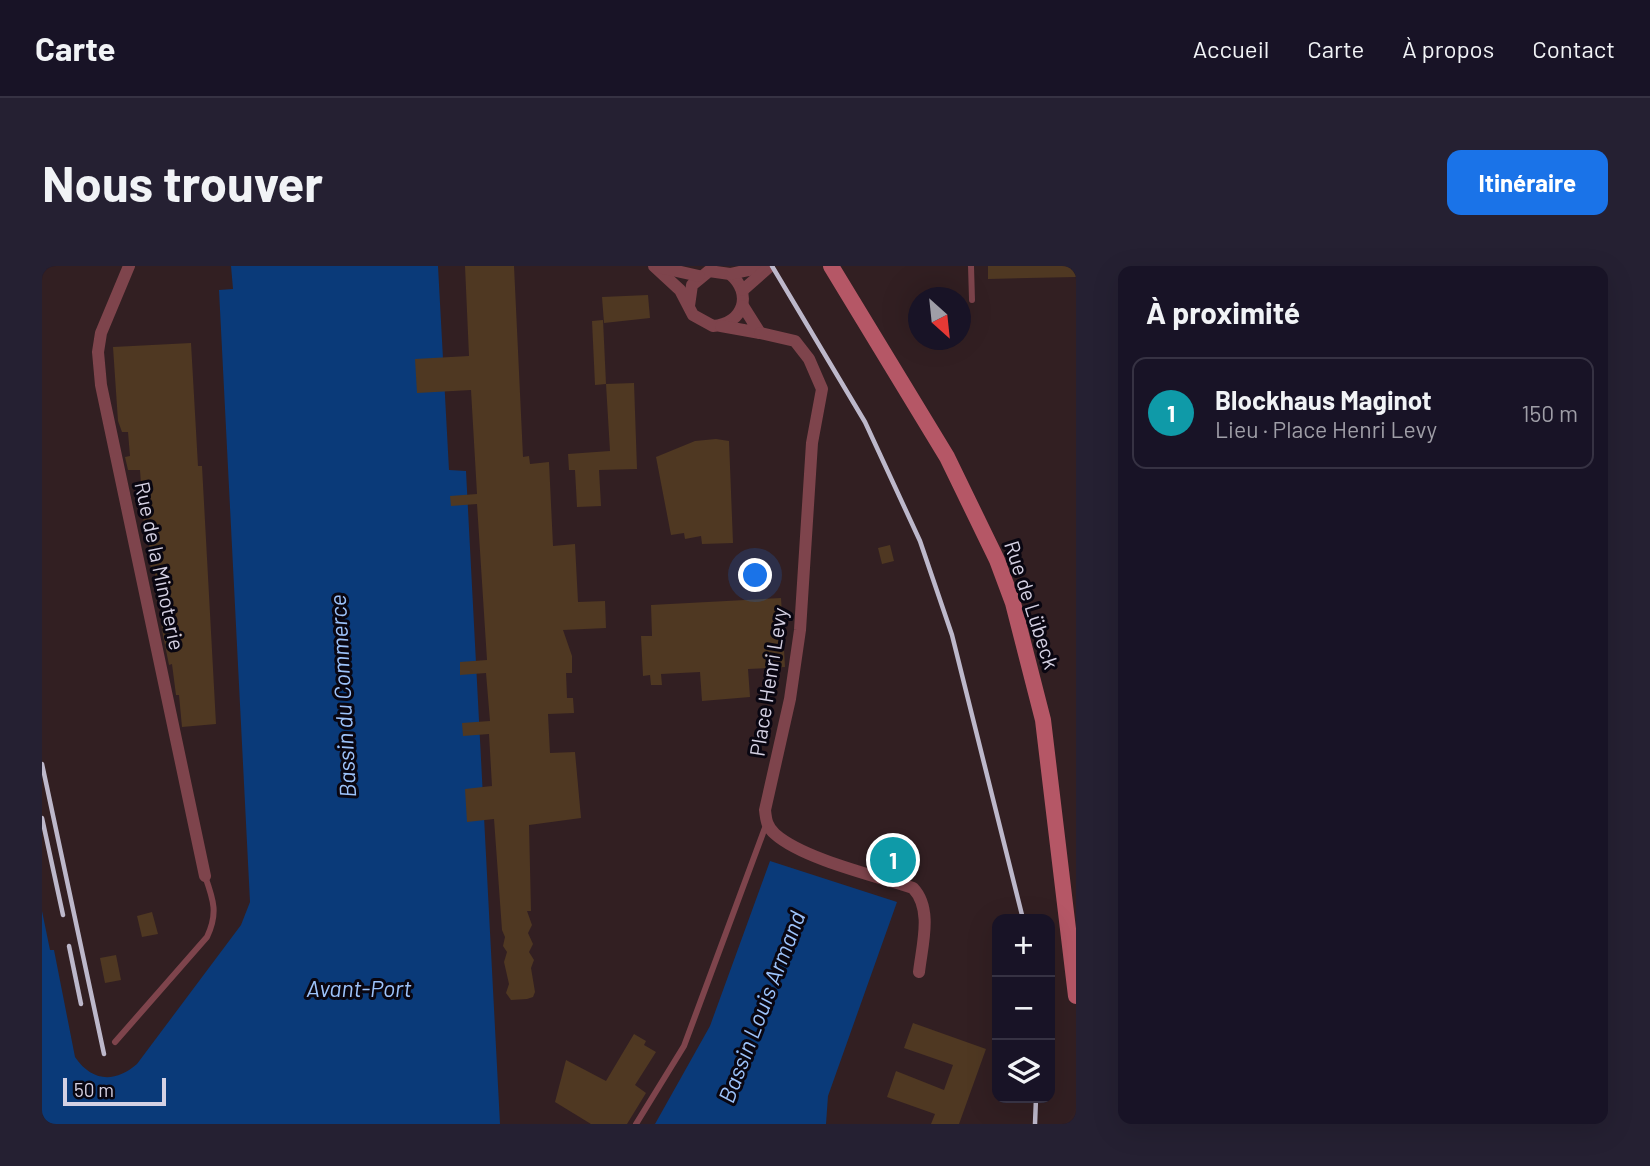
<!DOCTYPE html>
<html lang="fr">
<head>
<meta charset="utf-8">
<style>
	body { margin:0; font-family:Barlow,sans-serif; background:#252032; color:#f1f3f6 }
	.controls { position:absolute; right:21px; bottom:21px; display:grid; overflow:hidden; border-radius:14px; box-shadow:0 7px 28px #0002 }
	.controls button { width:63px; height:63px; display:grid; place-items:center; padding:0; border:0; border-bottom:2px solid #363243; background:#181326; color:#f1f3f6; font:35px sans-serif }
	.compass { position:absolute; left:866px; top:21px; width:63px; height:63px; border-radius:50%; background:#181326; box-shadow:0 7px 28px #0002; rotate:153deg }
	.scale { position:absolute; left:21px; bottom:18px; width:103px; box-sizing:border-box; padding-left:7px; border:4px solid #d5d1e3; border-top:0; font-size:19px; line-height:24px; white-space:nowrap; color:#d5d1e3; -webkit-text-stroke:5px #090611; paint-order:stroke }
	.you { position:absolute; left:714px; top:310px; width:24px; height:24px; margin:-18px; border:5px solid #fff; border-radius:50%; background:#1a73e8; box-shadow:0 0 0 10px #1a73e833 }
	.badge { display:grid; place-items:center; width:46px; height:46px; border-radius:50%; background:#1a73e8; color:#fff; font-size:23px; font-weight:700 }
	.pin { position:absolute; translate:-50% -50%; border:4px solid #fff; box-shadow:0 2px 7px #0006 }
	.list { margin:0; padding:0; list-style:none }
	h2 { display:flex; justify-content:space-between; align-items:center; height:91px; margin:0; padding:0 28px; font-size:30px }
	h2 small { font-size:23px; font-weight:400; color:#9f9ea7 }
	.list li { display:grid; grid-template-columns:46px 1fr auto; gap:21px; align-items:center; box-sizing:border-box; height:112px; margin:0 14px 14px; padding:0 14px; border:2px solid #363243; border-radius:14px }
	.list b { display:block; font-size:26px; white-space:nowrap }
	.list p { margin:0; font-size:23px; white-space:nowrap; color:#9f9ea7 }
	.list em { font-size:23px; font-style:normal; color:#9f9ea7 }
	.icon { flex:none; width:38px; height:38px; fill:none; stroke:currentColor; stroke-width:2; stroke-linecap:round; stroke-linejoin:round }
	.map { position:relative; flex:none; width:1034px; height:858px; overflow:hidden; border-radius:14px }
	header { display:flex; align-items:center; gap:42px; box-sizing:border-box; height:98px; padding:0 35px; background:#181326; border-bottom:2px solid #363243 }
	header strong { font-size:33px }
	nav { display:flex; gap:38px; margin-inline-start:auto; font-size:24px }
	.intro { display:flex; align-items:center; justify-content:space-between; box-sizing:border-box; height:168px; padding:0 42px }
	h1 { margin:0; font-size:49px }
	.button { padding:18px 32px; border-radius:14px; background:#1a73e8; color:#fff; font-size:24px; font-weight:700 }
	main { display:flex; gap:42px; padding:0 42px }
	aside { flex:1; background:#181326; border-radius:14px; box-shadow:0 7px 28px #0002 }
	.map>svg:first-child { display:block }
	.industrial { fill:#321f22; fill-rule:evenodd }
	.water { fill:#0a3a79 }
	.building { fill:#4f3822 }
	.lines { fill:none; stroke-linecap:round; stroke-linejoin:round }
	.service { stroke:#7e444c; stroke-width:6 }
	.minor { stroke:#7e444c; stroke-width:12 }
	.secondary { stroke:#b55766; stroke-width:16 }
	.rail { stroke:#bdb8cb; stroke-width:4.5 }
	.labels { text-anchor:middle; stroke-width:6; stroke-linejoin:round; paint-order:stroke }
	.street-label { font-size:21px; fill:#d5d1e3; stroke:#090611 }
	.water-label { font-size:23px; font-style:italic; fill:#9dc3fb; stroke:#090611 }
</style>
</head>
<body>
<header>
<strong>Carte</strong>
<nav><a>Accueil</a><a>Carte</a><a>À propos</a><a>Contact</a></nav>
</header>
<div class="intro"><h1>Nous trouver</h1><a class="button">Itinéraire</a></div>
<main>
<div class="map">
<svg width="1034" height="858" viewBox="0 0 1034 858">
	<rect width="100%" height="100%" fill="#201932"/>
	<path class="industrial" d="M0 0H1034V858H0ZM876 32H918V74H876ZM955 653H1008V832H955Z"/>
	<g class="water">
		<path d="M189 0H396L407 204 424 205 458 858H0V645L8 684H12L33 791C50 816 73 817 95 798L199 659 208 636 177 24 191 23Z"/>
		<path d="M728 595 855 636 786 830 784 858H613L668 760Z"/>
	</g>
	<g class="building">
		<path d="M423 0H472L481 191 487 190 488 198 507 196 511 280 533 278 536 336 563 335 564 362 521 364 530 390V407H524L525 432H531L532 447 506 448 508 487 533 486 539 552 487 559 489 645H485L490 659 486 667 491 678 487 686 492 694 489 702 493 726 491 731 485 733 469 734 464 727 467 718 462 696 465 686 461 680 463 671 460 664 452 553 425 556 423 523 450 520 447 468 421 470 420 457 448 455 444 407 418 409V396L445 394 435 238 409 240 408 230 435 228 429 124 375 127 373 93 427 90Z"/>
		<path d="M946 0H1034V11L946 13Z"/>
		<path d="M606 29 608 52 562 57 560 31Z"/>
		<path d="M561 54 564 118 553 119 550 55Z"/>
		<path d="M149 77 156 200H160L174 458 140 461 137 429H134L130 398 127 399 120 364 118 338 115 339 113 307H109L107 276H103L98 204H86L83 191 88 190 86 166H80L76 155 71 81Z"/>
		<path d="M592 117 595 203 557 204 559 240 535 241 533 204H527L526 188 568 185 564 118Z"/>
		<path d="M674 173 687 175 691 277 660 278 659 270 643 273 642 267 629 269 614 191 653 175Z"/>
		<path d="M848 279 852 295 840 298 836 282Z"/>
		<path d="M739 332 743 401 706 403 708 431 660 435 658 406 619 408 620 419H609L608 409 601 410 599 370H610L609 339Z"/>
		<path d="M110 646 116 668 100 671 95 650Z"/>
		<path d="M74 689 79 714 63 717 58 692Z"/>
		<path d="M871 757 944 783 917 858H889L893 848 845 831 854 805 902 824 911 799 862 782Z"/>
		<path d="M592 768 604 775 602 779 614 786 593 819 604 827 585 858H549L513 836 524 794 564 815Z"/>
	</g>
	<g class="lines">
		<g class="service">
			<path d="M929 0 930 34"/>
			<path d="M73 776 165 671C176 648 172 635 163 610"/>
			<path d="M594 858 642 780 724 559"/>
		</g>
		<g class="minor">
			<path d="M87 0 59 67 56 86 59 119 163 610"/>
			<path d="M612 0 638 24 651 49 671 60C702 58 711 27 688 8L667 5 650 19 647 40"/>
			<path d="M616 1 657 10"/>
			<path d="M688 8 726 0"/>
			<path d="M701 24 727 1"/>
			<path d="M679 60 718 67 701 40"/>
			<path d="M718 67 753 75 767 93 780 123 770 177 758 364 748 433 723 544C724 554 725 561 733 568 761 593 834 610 871 622 891 643 880 679 877 706"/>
		</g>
		<path class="secondary" d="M789 0 905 191 955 294 971 337 1001 454 1034 730"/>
		<g class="rail">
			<path d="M730 0 823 156 878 275 910 369 981 653"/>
			<path d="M0 498 62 788"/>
			<path d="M0 552 21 649"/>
			<path d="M27 680 39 738"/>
			<path d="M993 858 994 832"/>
		</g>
	</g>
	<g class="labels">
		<g class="street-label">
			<text transform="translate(117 300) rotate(78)" y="7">Rue de la Minoterie</text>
			<text transform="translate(989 339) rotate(72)" y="7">Rue de Lübeck</text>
			<text transform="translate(727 416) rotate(-81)" y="7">Place Henri Levy</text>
		</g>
		<g class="water-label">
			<text transform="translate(301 430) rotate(-93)" y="8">Bassin du Commerce</text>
			<text x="317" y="731">Avant-Port</text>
			<text transform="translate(720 741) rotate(-69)" y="8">Bassin Louis Armand</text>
		</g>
	</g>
</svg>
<div class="controls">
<button>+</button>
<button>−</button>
<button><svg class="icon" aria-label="layers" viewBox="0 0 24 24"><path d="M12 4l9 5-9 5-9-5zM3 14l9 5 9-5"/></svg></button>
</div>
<svg class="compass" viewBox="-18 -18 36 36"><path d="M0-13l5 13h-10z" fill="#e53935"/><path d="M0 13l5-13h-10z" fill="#9f9ea7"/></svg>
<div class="scale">50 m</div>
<div class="you"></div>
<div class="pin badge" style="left:851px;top:594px;background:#0f9aa8">1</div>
</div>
<aside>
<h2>À proximité<small></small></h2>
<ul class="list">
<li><span class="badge" style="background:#0f9aa8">1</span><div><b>Blockhaus Maginot</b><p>Lieu · Place Henri Levy</p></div><em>150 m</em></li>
</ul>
</aside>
</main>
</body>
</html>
